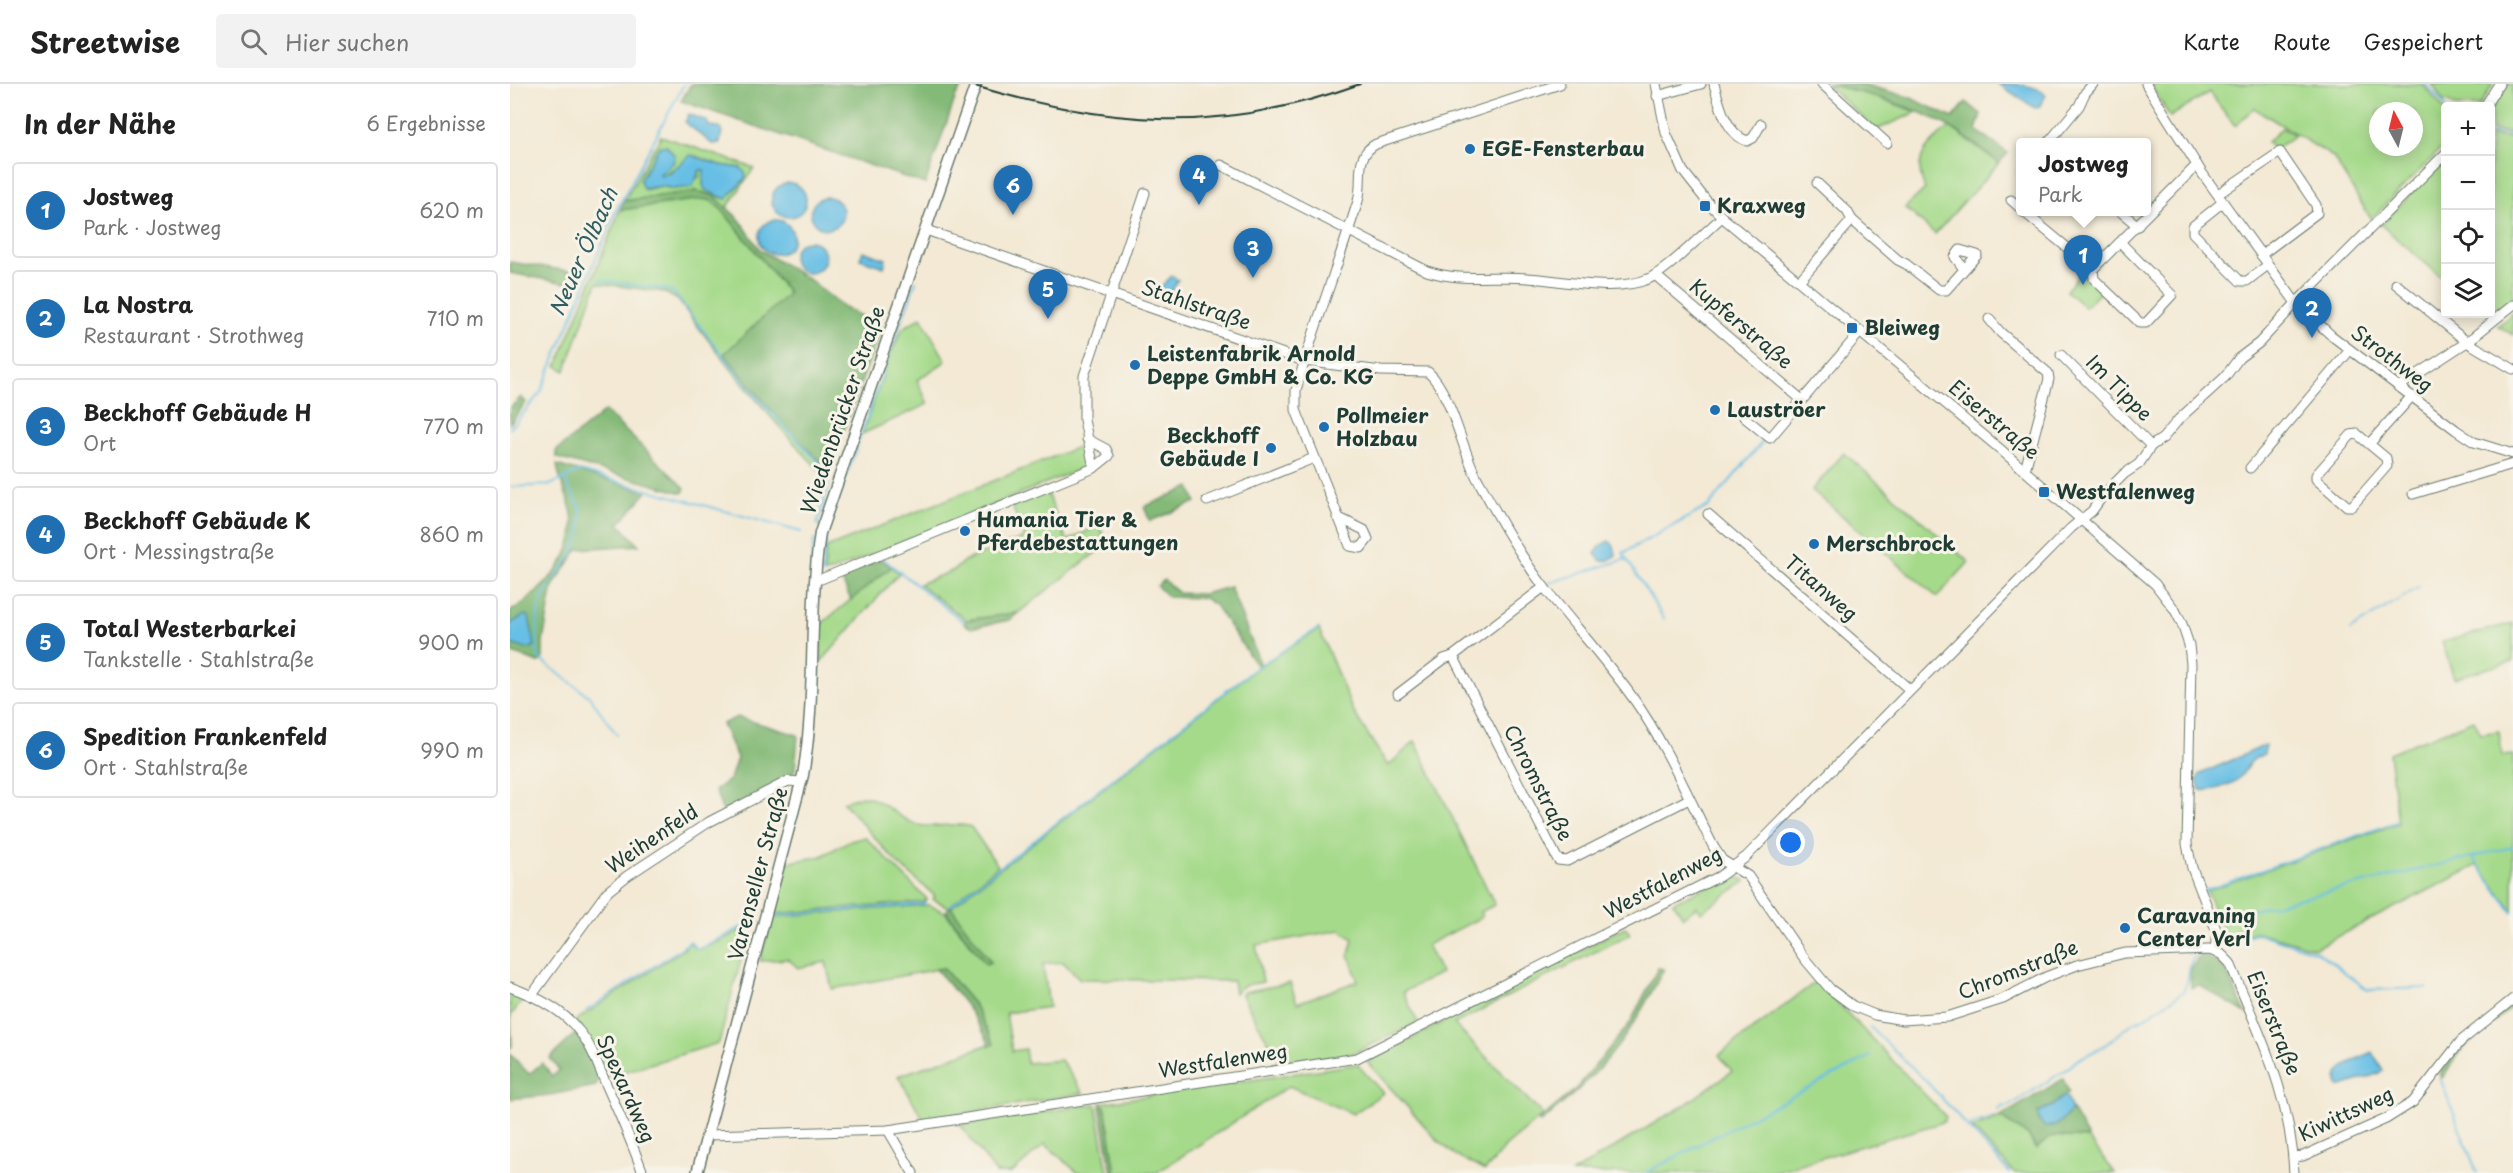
<!DOCTYPE html>
<html lang="de">
<head>
<meta charset="utf-8">
<style>
	body { margin:0; font-family:"Playpen Sans",sans-serif; background:#f2f2f2; color:#222 }
	.controls { position:absolute; right:18px; top:18px; display:grid; overflow:hidden; border-radius:6px; box-shadow:0 3px 15px #0003 }
	.controls button { width:54px; height:54px; display:grid; place-items:center; padding:0; border:0; border-bottom:2px solid #e0e0e0; background:#fff; color:#222; font:30px sans-serif }
	.compass { position:absolute; left:1859px; top:18px; width:54px; height:54px; border-radius:50%; background:#fff; box-shadow:0 3px 15px #0003; rotate:353deg }
	.you { position:absolute; left:1281px; top:759px; width:21px; height:21px; margin:-15px; border:4px solid #fff; border-radius:50%; background:#1a73e8; box-shadow:0 0 0 9px #1a73e833 }
	.badge { display:grid; place-items:center; width:39px; height:39px; border-radius:50%; background:#1f6fb2; color:#fff; font-size:20px; font-weight:700 }
	.pin { position:absolute; translate:-50% -50px; filter:drop-shadow(0 2px 3px #0008) }
	.pin::after { content:''; position:absolute; top:32px; width:21px; height:18px; background:inherit; clip-path:polygon(0 0,100% 0,50% 100%) }
	.popup { position:absolute; left:1506px; top:54px; width:135px; height:78px; box-sizing:border-box; display:grid; place-content:center; border-radius:6px; background:#fff; filter:drop-shadow(0 2px 4px #0005); font-size:20px; white-space:nowrap; color:#767676 }
	.popup b { font-size:22px; color:#222 }
	.popup::after { content:''; position:absolute; left:50%; top:100%; margin-left:-12px; border:12px solid transparent; border-top-color:#fff }
	.list { margin:0; padding:0; list-style:none }
	h2 { display:flex; justify-content:space-between; align-items:center; height:78px; margin:0; padding:0 24px; font-size:26px }
	h2 small { font-size:20px; font-weight:400; color:#767676 }
	.list li { display:grid; grid-template-columns:39px 1fr auto; gap:18px; align-items:center; box-sizing:border-box; height:96px; margin:0 12px 12px; padding:0 12px; border:2px solid #e0e0e0; border-radius:6px }
	.list b { display:block; font-size:22px; white-space:nowrap }
	.list p { margin:0; font-size:20px; white-space:nowrap; color:#767676 }
	.list em { font-size:20px; font-style:normal; color:#767676 }
	.icon { flex:none; width:33px; height:33px; fill:none; stroke:currentColor; stroke-width:2; stroke-linecap:round; stroke-linejoin:round }
	.map { position:relative; flex:none; width:2003px; height:1089px; overflow:hidden }
	header { display:flex; align-items:center; gap:36px; box-sizing:border-box; height:84px; padding:0 30px; background:#fff; border-bottom:2px solid #e0e0e0 }
	header strong { font-size:28px }
	nav { display:flex; gap:33px; margin-inline-start:auto; font-size:21px }
	.search { width:420px; height:54px; background:#f2f2f2; display:flex; align-items:center; gap:15px; box-sizing:border-box; padding:0 21px; border-radius:6px; color:#767676; font-size:22px }
	main { display:flex }
	aside { flex:1; background:#fff }
	.map>svg:first-child { display:block }
	.green { fill:#a6da8b; stroke:#628c60; stroke-width:1.5; fill-rule:evenodd }
	.forest { fill:#84ba77; stroke:#527c56; stroke-width:1.5 }
	.water { fill:#68bfe5; stroke:#447e8c; stroke-width:1.5 }
	.lines { fill:none; stroke-linecap:round; stroke-linejoin:round }
	.stream { stroke:#68bfe5; stroke-width:2 }
	.minor-casing { stroke:#69796c; stroke-width:11 }
	.major-casing { stroke:#69796c; stroke-width:13 }
	.minor { stroke:#fff; stroke-width:9 }
	.major { stroke:#fff; stroke-width:10 }
	.rail { stroke:#1f3d34; stroke-width:2 }
	.poi-dot { fill:#1f6fb2; stroke:#f7f3e8; stroke-width:2 }
	.labels { text-anchor:middle; stroke-width:6; stroke-linejoin:round; paint-order:stroke }
	.poi-label { font-size:20px; font-weight:bold; fill:#1f3d34; stroke:#f7f3e8; text-anchor:start }
	.street-label { font-size:20px; fill:#1f3d34; stroke:#f7f3e8 }
	.water-label { font-size:21px; font-style:italic; fill:#315e60; stroke:#f7f3e8 }
</style>
</head>
<body>
<header>
<strong>Streetwise</strong>
<div class="search"><svg class="icon" aria-label="search" viewBox="0 0 24 24"><circle cx="10" cy="10" r="6"/><path d="M15 15l6 6"/></svg>Hier suchen</div>
<nav><a>Karte</a><a>Route</a><a>Gespeichert</a></nav>
</header>
<main>
<aside>
<h2>In der Nähe<small>6 Ergebnisse</small></h2>
<ul class="list">
<li><span class="badge">1</span><div><b>Jostweg</b><p>Park · Jostweg</p></div><em>620 m</em></li>
<li><span class="badge">2</span><div><b>La Nostra</b><p>Restaurant · Strothweg</p></div><em>710 m</em></li>
<li><span class="badge">3</span><div><b>Beckhoff Gebäude H</b><p>Ort</p></div><em>770 m</em></li>
<li><span class="badge">4</span><div><b>Beckhoff Gebäude K</b><p>Ort · Messingstraße</p></div><em>860 m</em></li>
<li><span class="badge">5</span><div><b>Total Westerbarkei</b><p>Tankstelle · Stahlstraße</p></div><em>900 m</em></li>
<li><span class="badge">6</span><div><b>Spedition Frankenfeld</b><p>Ort · Stahlstraße</p></div><em>990 m</em></li>
</ul>
</aside>
<div class="map">
<svg width="2003" height="1089" viewBox="0 0 2003 1089">
	<rect width="100%" height="100%" fill="#f7f3e8"/>
	<filter id="ink" filterUnits="userSpaceOnUse"><feTurbulence type="fractalNoise" baseFrequency=".0167" numOctaves="2"/><feDisplacementMap in="SourceGraphic" scale="12" xChannelSelector="R" yChannelSelector="G"/><feConvolveMatrix kernelMatrix="1 2 1 2 8 2 1 2 1" color-interpolation-filters="sRGB"/></filter>
	<filter id="wash" filterUnits="userSpaceOnUse"><feTurbulence type="fractalNoise" baseFrequency=".008" numOctaves="4" result="noise"/><feDisplacementMap in="SourceGraphic" scale="24" xChannelSelector="R" yChannelSelector="G"/><feGaussianBlur stdDeviation="1.35" result="paint"/><feColorMatrix in="noise" values="0 0 0 0 0 0 0 0 0 0 0 0 0 0 0 0 0 1.4 0 .05"/><feComposite in="paint" operator="in"/></filter>
	<g filter="url(#wash)">
		<rect width="100%" height="100%" fill="#f3e9d4"/>
		<g class="green">
			<path d="M1316 0 1350 8 1407 28 1366 46Z"/>
			<path d="M1640 0H1912L1935 26V61L1861 135 1823 73 1744 24 1725 42 1699 8 1660 33ZM1868 27H1904V63H1868Z"/>
			<path d="M1922 0H1984L1969 22H1944L1937 17 1934 18Z"/>
			<path d="M1997 0H2003V49L1981 46V26Z"/>
			<path d="M1440 43 1489 79 1425 150 1395 124 1415 105C1402 74 1416 61 1440 43Z"/>
			<path d="M1772 44 1785 51 1763 66 1757 58Z"/>
			<path d="M1980 51 2003 54V218L1987 233 1980 228Z"/>
			<path d="M151 52 244 84 217 124 204 112 187 107 114 117ZM149 63 151 92 185 72 210 81 231 84 235 95 216 115 209 113 193 100 194 86H190L189 93 164 105 151 102 135 106 141 79Z"/>
			<path d="M1935 74V196L1871 141Z"/>
			<path d="M191 115 200 116 213 127 279 210 214 270 275 343 319 386 316 393C262 338 214 278 168 216L154 208 87 199 55 287 47 282 110 126Z"/>
			<path d="M1574 184 1592 207 1575 223 1556 207Z"/>
			<path d="M2003 229V251L1988 242Z"/>
			<path d="M411 233 436 277 407 296 418 320 352 350 379 273 393 244Z"/>
			<path d="M573 361 578 379 575 383 317 489 314 487 316 464Z"/>
			<path d="M1334 369 1459 478 1427 513 1302 406Z"/>
			<path d="M536 406 557 457 589 441 597 460 508 529 456 536 409 500 444 486 454 477 515 453 501 420Z"/>
			<path d="M381 483 389 489 311 578V540Z"/>
			<path d="M2003 539V577L1944 594 1932 558Z"/>
			<path d="M809 545 843 627 878 682 905 657 985 821 970 828 972 833 917 861 931 889 893 908 908 939 841 970 771 981 732 911 734 908 780 899 787 919 848 897 839 871 843 855 830 846 746 861 753 898C743 900 731 900 725 909L723 897 570 895 553 878 533 880 539 923 496 929 502 967 515 965 517 979 551 976 573 1009 414 1036 388 992 480 960 481 962 465 922 433 884 322 905 316 878 288 884 278 875 250 877 262 833 419 821 435 828 476 880 480 878 441 823 748 583Z"/>
			<path d="M1964 636 1971 650 1989 647 1992 672 2003 671V827L1968 781 1805 864 1746 848 1718 856 1696 807 1888 739 1879 669Z"/>
			<path d="M352 712C373 714 388 736 408 741 425 745 444 737 461 743L488 782 438 823 423 815 425 812 386 778 333 718Z"/>
			<path d="M355 753 417 815 415 818 263 830 276 779 312 772 337 758Z"/>
			<path d="M1222 791 1236 797 1191 828 1187 822 1173 833 1163 818Z"/>
			<path d="M238 842V849L209 959 97 993 65 937 175 864 177 860 180 859 186 865C194 866 230 847 238 842Z"/>
			<path d="M1115 843 1120 850 944 940 1033 1031 996 1062 975 1087 947 1072 929 1058 857 978Z"/>
			<path d="M1307 897 1436 1033 1434 1038 1260 1089H1062L1176 1020 1222 987 1209 971Z"/>
			<path d="M0 909 15 914 1 931 2 962 0 965Z"/>
			<path d="M847 980 873 1009 843 1030 779 1002 646 1089H606L595 1023 590 1019Z"/>
			<path d="M586 1020 598 1089H568L535 1060 502 1089H486L450 1041Z"/>
			<path d="M1490 1033 1519 1052 1524 1063 1542 1052 1578 1054 1605 1089H1504L1462 1044Z"/>
		</g>
		<g class="forest">
			<path d="M181 0H440L452 3 446 12 415 100 171 17Z"/>
			<path d="M1316 0H1352L1399 13 1443 34 1456 18 1471 30 1466 46 1498 69 1489 79C1473 67 1457 53 1440 43 1402 22 1357 9 1316 0Z"/>
			<path d="M187 107 204 112 230 136 250 166 300 196 334 224 372 242 319 386 275 343 214 270 279 209 213 127 200 116 191 115 110 126 114 117Z"/>
			<path d="M0 178 67 188 61 200 0 189Z"/>
			<path d="M11 313 16 318 0 340V324Z"/>
			<path d="M95 327 175 404 173 409 47 374 46 367Z"/>
			<path d="M47 381 137 408 109 440 129 461 68 465 43 502 33 557V574L28 579 0 568V528C31 508 70 472 62 430 59 413 49 398 47 381Z"/>
			<path d="M680 403 686 418 640 437 634 423Z"/>
			<path d="M371 475 381 483 341 516 330 492Z"/>
			<path d="M654 496 669 509 693 510 720 503 750 579 746 581 705 521 694 514 658 513 647 502Z"/>
			<path d="M508 529 500 536 461 544 454 540 456 536Z"/>
			<path d="M227 633 288 651 285 685 282 692 213 728 205 706 220 695 227 674 212 640Z"/>
			<path d="M441 823 481 878 476 880 436 827Z"/>
			<path d="M1691 870 1714 882 1736 929 1689 901 1681 904 1680 886Z"/>
			<path d="M433 884 465 922 484 960 480 962C468 933 446 909 426 885Z"/>
			<path d="M1148 884 1154 885C1138 914 1124 943 1103 968 1082 995 1056 1017 1030 1039L1028 1037 1066 1005 1120 939Z"/>
			<path d="M2003 917V922L1954 963 1932 994 1929 989 1952 959Z"/>
			<path d="M66 949 76 964 89 996 86 1002 40 1011 0 1015V970L19 990 32 979 42 992 49 986 40 974Z"/>
			<path d="M1553 995 1559 1008 1542 1022 1528 1028 1547 1041 1562 1026 1578 1054 1542 1052 1526 1065 1519 1052 1490 1033Z"/>
			<path d="M590 1022H595L606 1089H602Z"/>
		</g>
		<g class="water">
			<path d="M1488 0C1504 0 1526 0 1536 11L1529 23 1525 24Z"/>
			<path d="M179 30 197 37 199 42 208 43 212 46 210 59 202 60 175 38Z"/>
			<path d="M156 61 165 72 163 79 150 90 151 92 160 88 181 71 210 81 231 84 236 90 235 95 216 115 195 106 193 101 194 86H190L182 103 164 105 151 102 133 105 130 96 149 63Z"/>
			<circle cx="279" cy="116" r="17"/>
			<circle cx="317" cy="129" r="16"/>
			<circle cx="266" cy="153" r="17"/>
			<circle cx="299" cy="173" r="16"/>
			<path d="M353 167 376 175 374 183 350 175Z"/>
			<path d="M662 192 668 196 659 212 651 214 647 212 646 207Z"/>
			<path d="M1099 457 1104 462 1106 471 1099 476 1091 477 1085 470 1091 461Z"/>
			<path d="M15 531 19 533 25 562 17 565 0 560V540Z"/>
			<path d="M1756 661 1754 670C1734 678 1739 686 1727 696 1719 702 1699 708 1690 706L1687 696 1690 690Z"/>
			<path d="M1862 968 1873 986 1870 989 1829 1003C1819 984 1849 975 1862 968Z"/>
			<path d="M1554 1012 1558 1015 1562 1026 1547 1041 1535 1043 1529 1037 1528 1028 1542 1022Z"/>
		</g>
		<g class="lines">
			<g class="stream">
				<path d="M1915 0 1936 22"/>
				<path d="M1980 24 1995 0"/>
				<path d="M1980 49 2003 51"/>
				<path d="M90 196 155 205 163 208 243 309 310 380 316 390"/>
				<path d="M0 345 31 308 103 133 174 0"/>
				<path d="M54 395 71 425V447L62 471 34 510 28 526 27 570 32 577 80 613 107 651"/>
				<path d="M0 403 40 401 70 387 291 448"/>
				<path d="M307 441 319 400"/>
				<path d="M372 474 454 538"/>
				<path d="M315 490 312 489 317 446 406 197"/>
				<path d="M300 493 304 455"/>
				<path d="M1039 499 1116 475"/>
				<path d="M1154 535 1113 469 1199 422 1254 356"/>
				<path d="M1840 546 1909 503"/>
				<path d="M1962 773 2003 829"/>
				<path d="M1694 807 1886 738"/>
				<path d="M440 822 747 583 809 544"/>
				<path d="M262 832 415 820"/>
				<path d="M1705 832 1713 833 2003 763"/>
				<path d="M1711 845 1716 859 1746 849 1808 868 1858 906 1918 904"/>
				<path d="M76 927 173 863 180 857 187 865 191 864 238 840"/>
				<path d="M1360 943 1417 998 1500 1089"/>
				<path d="M1930 994 1967 1089"/>
				<path d="M1488 1026 1491 1023 1499 1022 1557 985 1567 976 1594 962 1624 938 1631 936 1673 908C1680 898 1677 883 1684 872"/>
				<path d="M1458 1045 1462 1040 1485 1033"/>
				<path d="M1135 1089 1360 972"/>
			</g>
		</g>
	</g>
	<g filter="url(#ink)">
		<g class="lines">
			<g class="minor-casing">
				<g id="minor">
					<path d="M1146 0 1156 49 1173 87 1195 115 1212 133 1490 365 1645 500 1665 526 1672 540 1679 561 1681 580 1677 760 1682 784 1707 848 1705 867"/>
					<path d="M1204 0C1209 19 1216 50 1237 57L1243 54 1251 40"/>
					<path d="M1312 0 1377 59"/>
					<path d="M1636 0 1692 89 1786 219 1822 252 1946 346 1964 358 2003 370"/>
					<path d="M1147 12 1191 0"/>
					<path d="M1975 22 1989 0"/>
					<path d="M1539 58 1569 22 1575 9 1583 0"/>
					<path d="M711 81 917 187C950 198 985 191 1018 194 1053 196 1105 209 1138 195 1156 188 1195 148 1212 133"/>
					<path d="M1307 99 1337 127 1342 136 1388 176 1396 180 1429 206H1436L1467 171 1450 166 1445 173 1454 185"/>
					<path d="M1708 110 1770 68 1806 121 1807 129 1751 171"/>
					<path d="M1501 116 1510 124"/>
					<path d="M1713 118 1683 142V149L1730 197H1737L1758 181"/>
					<path d="M1514 128 1583 185 1584 195 1630 239H1636L1662 211 1611 159"/>
					<path d="M1611 128 1628 142"/>
					<path d="M416 146 794 277 871 287 918 288C941 308 952 366 967 394 988 432 1008 469 1034 503 1063 540 1095 575 1123 614 1155 659 1178 712 1203 762L1212 776 1238 792 1294 874 1320 905 1343 922 1365 931 1393 936 1437 933 1493 915 1536 893 1567 881 1615 869 1699 866 1711 870 1720 879C1749 950 1781 1011 1784 1089"/>
					<path d="M1583 185 1687 81"/>
					<path d="M1145 191 1292 316"/>
					<path d="M1290 196 1342 136"/>
					<path d="M1886 200 1957 258 2003 285"/>
					<path d="M1479 235 1491 249 1538 289 1539 295 1515 386"/>
					<path d="M1551 271 1641 362"/>
					<path d="M1888 303 1957 258 2003 221"/>
					<path d="M1234 333 1260 354 1351 247"/>
					<path d="M1847 350 1876 374 1877 382 1842 422H1837L1806 395V391L1841 351Z"/>
					<path d="M1860 359 1902 312"/>
					<path d="M584 384 574 336V292L635 109"/>
					<path d="M1740 384 1840 266"/>
					<path d="M1903 410 2003 380"/>
					<path d="M697 417 804 374"/>
					<path d="M1198 430 1400 606"/>
					<path d="M827 433 854 446 858 455 851 464 840 462 786 326V306C804 242 828 181 848 117 854 96 843 72 866 60L1050 0"/>
					<path d="M306 495H311L584 384 599 372 596 365 577 355"/>
					<path d="M1034 503 943 572 1048 776 1057 777 1179 715"/>
					<path d="M888 610 934 575 943 572"/>
					<path d="M0 903C25 912 53 926 69 947 82 962 88 982 96 1000 109 1029 122 1059 133 1089"/>
					<path d="M22 911 97 808 117 792 199 738 278 697 291 698"/>
					<path d="M378 1046 403 1089"/>
					<path d="M197 1051 378 1046 847 974 1210 792 1236 773 1561 444 1582 427 1594 410 1614 390 1629 380 1641 362 1653 354 1669 335 1715 293 1729 274 1749 259 1786 219 1936 69"/>
					<path d="M1783 1073 1793 1072 1876 1035 1903 1018 1951 957 2003 915"/>
				</g>
			</g>
			<g class="major-casing">
				<path id="major" d="M187 1089 293 691C307 611 298 529 310 449L466 0"/>
			</g>
			<use href="#minor" class="minor"/>
			<use href="#major" class="major"/>
			<path class="rail" d="M458 0C601 43 708 51 850 0"/>
		</g>
	</g>
	<g class="poi-dot">
		<circle cx="960" cy="65" r="6"/>
		<rect x="1189" y="116" width="12" height="12" rx="3"/>
		<rect x="1336" y="238" width="12" height="12" rx="3"/>
		<circle cx="625" cy="281" r="6"/>
		<circle cx="1205" cy="326" r="6"/>
		<circle cx="814" cy="343" r="6"/>
		<circle cx="761" cy="364" r="6"/>
		<rect x="1528" y="402" width="12" height="12" rx="3"/>
		<circle cx="455" cy="447" r="6"/>
		<circle cx="1304" cy="460" r="6"/>
		<circle cx="1615" cy="844" r="6"/>
	</g>
	<g class="labels">
		<g class="poi-label">
			<text x="972" y="72">EGE-Fensterbau</text>
			<text x="1207" y="129">Kraxweg</text>
			<text x="1354" y="251">Bleiweg</text>
			<text x="637" y="277">Leistenfabrik Arnold<tspan x="637" dy="23">Deppe GmbH &amp; Co. KG</tspan></text>
			<text x="1217" y="333">Lauströer</text>
			<text x="826" y="339">Pollmeier<tspan x="826" dy="23">Holzbau</tspan></text>
			<text x="749" y="359" text-anchor="end">Beckhoff<tspan x="749" dy="23">Gebäude I</tspan></text>
			<text x="1546" y="415">Westfalenweg</text>
			<text x="467" y="443">Humania Tier &amp;<tspan x="467" dy="23">Pferdebestattungen</tspan></text>
			<text x="1316" y="467">Merschbrock</text>
			<text x="1627" y="839">Caravaning<tspan x="1627" dy="23">Center Verl</tspan></text>
		</g>
		<g class="street-label">
			<text transform="translate(686 221) rotate(19)" y="7">Stahlstraße</text>
			<text transform="translate(1231 240) rotate(40)" y="7">Kupferstraße</text>
			<text transform="translate(1882 275) rotate(37)" y="7">Strothweg</text>
			<text transform="translate(1609 304) rotate(45)" y="7">Im Tippe</text>
			<text transform="translate(333 326) rotate(-71)" y="7">Wiedenbrücker Straße</text>
			<text transform="translate(1484 336) rotate(40)" y="7">Eiserstraße</text>
			<text transform="translate(1311 504) rotate(41)" y="7">Titanweg</text>
			<text transform="translate(1028 699) rotate(63)" y="7">Chromstraße</text>
			<text transform="translate(142 755) rotate(-34)" y="7">Weihenfeld</text>
			<text transform="translate(248 790) rotate(-75)" y="7">Varenseller Straße</text>
			<text transform="translate(1153 799) rotate(-28)" y="7">Westfalenweg</text>
			<text transform="translate(1508 886) rotate(-22)" y="7">Chromstraße</text>
			<text transform="translate(1764 939) rotate(68)" y="7">Eiserstraße</text>
			<text transform="translate(713 977) rotate(-9)" y="7">Westfalenweg</text>
			<text transform="translate(116 1005) rotate(66)" y="7">Spexardweg</text>
			<text transform="translate(1836 1030) rotate(-25)" y="7">Kiwittsweg</text>
		</g>
		<g class="water-label">
			<text transform="translate(74 168) rotate(-66)" y="7">Neuer Ölbach</text>
		</g>
	</g>
</svg>
<div class="controls">
<button>+</button>
<button>−</button>
<button><svg class="icon" aria-label="locate" viewBox="0 0 24 24"><circle cx="12" cy="12" r="6"/><path d="M12 2v4M12 18v4M2 12h4M18 12h4"/></svg></button>
<button><svg class="icon" aria-label="layers" viewBox="0 0 24 24"><path d="M12 4l9 5-9 5-9-5zM3 14l9 5 9-5"/></svg></button>
</div>
<svg class="compass" viewBox="-18 -18 36 36"><path d="M0-13l5 13h-10z" fill="#e53935"/><path d="M0 13l5-13h-10z" fill="#767676"/></svg>
<div class="you"></div>
<div class="pin badge" style="left:1573px;top:201px">1</div>
<div class="popup"><b>Jostweg</b>Park</div>
<div class="pin badge" style="left:1802px;top:254px">2</div>
<div class="pin badge" style="left:743px;top:194px">3</div>
<div class="pin badge" style="left:689px;top:121px">4</div>
<div class="pin badge" style="left:538px;top:235px">5</div>
<div class="pin badge" style="left:503px;top:131px">6</div>
</div>
</main>
</body>
</html>
